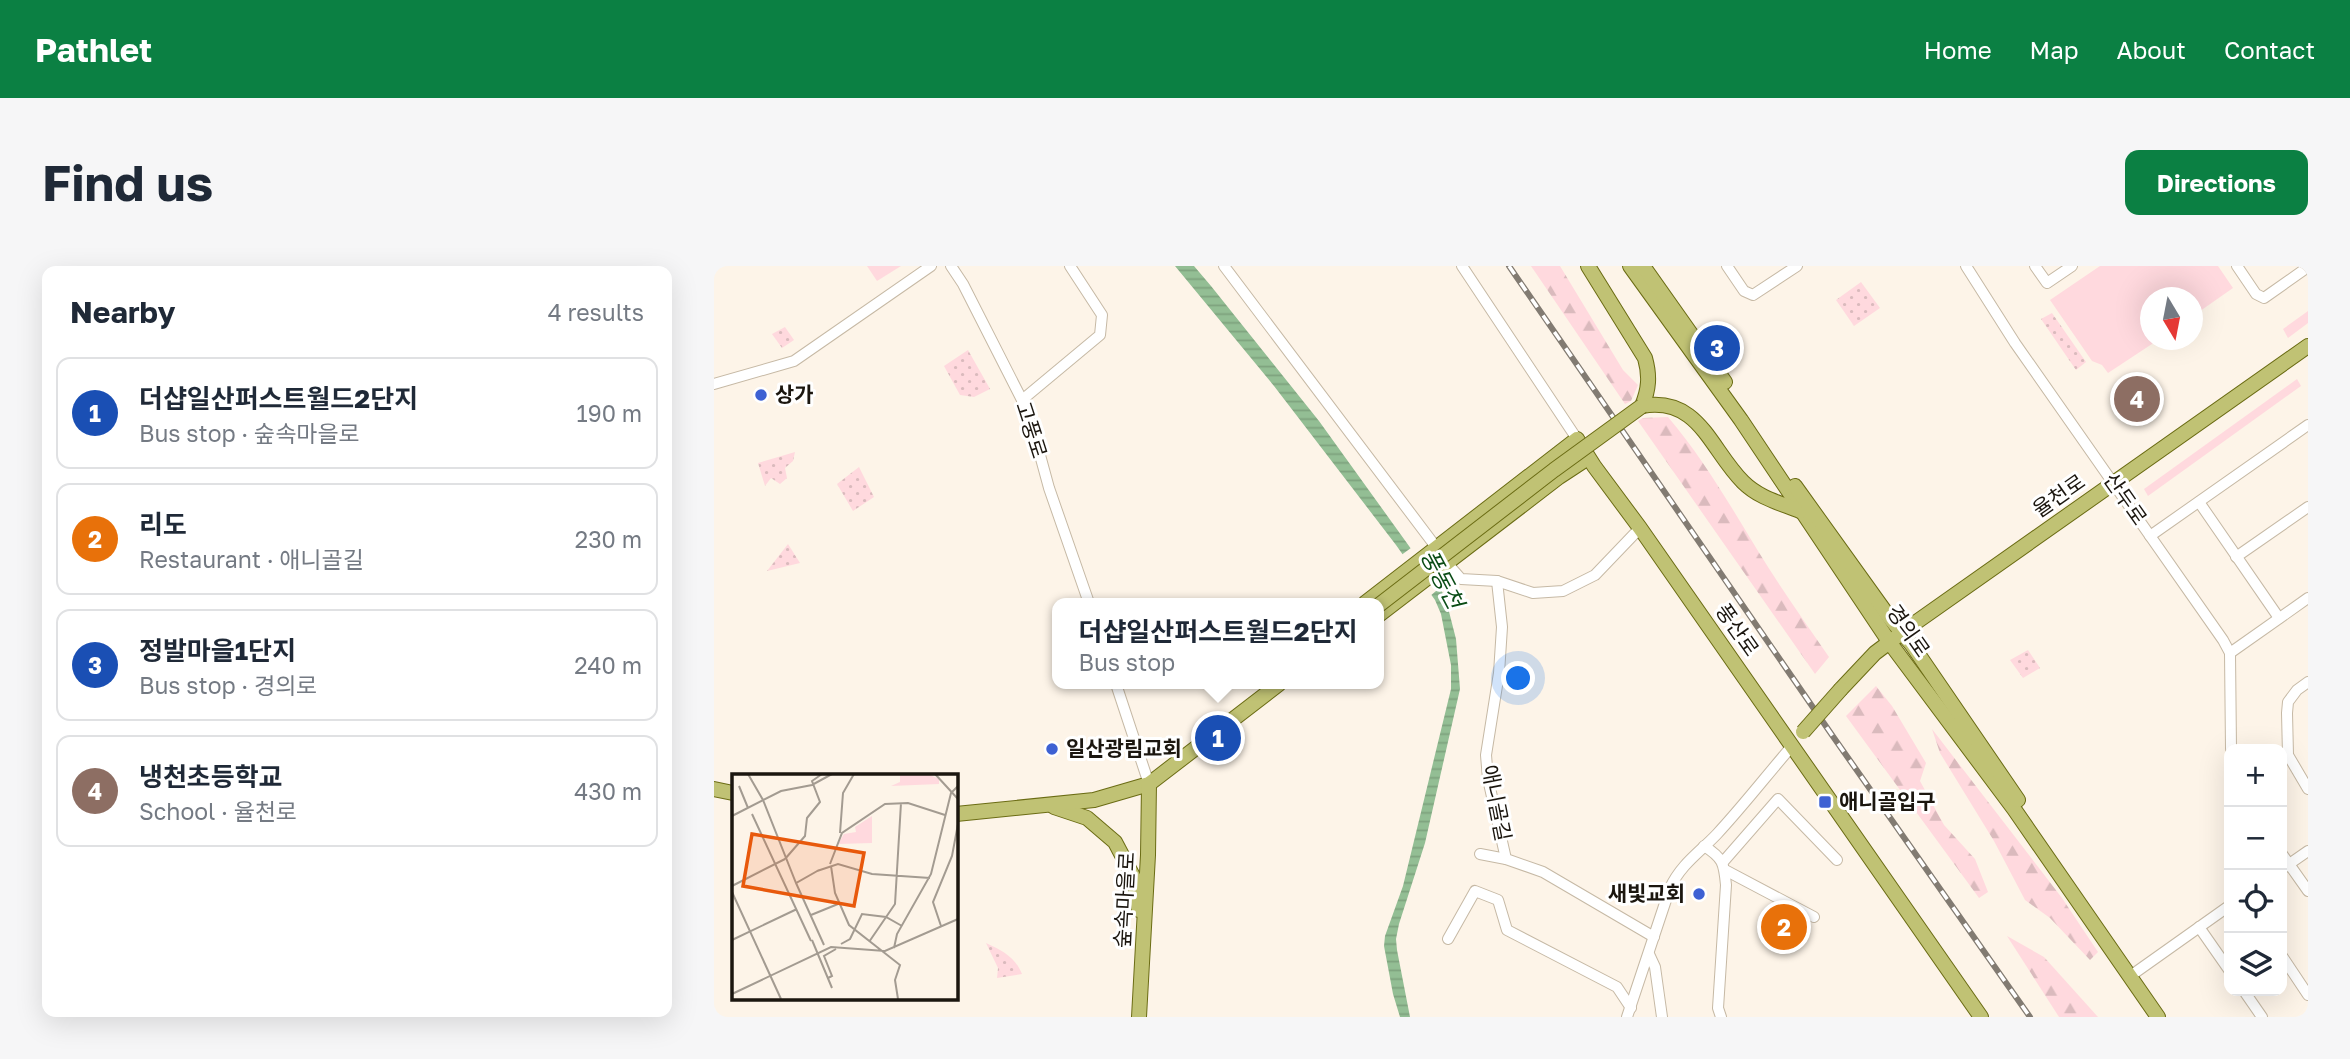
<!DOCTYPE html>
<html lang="en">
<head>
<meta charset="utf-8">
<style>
	body { margin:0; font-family:"Golos Text","Noto Sans KR",sans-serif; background:#f6f6f7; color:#1f2937 }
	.controls { position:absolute; right:21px; bottom:21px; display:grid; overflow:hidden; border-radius:14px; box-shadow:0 7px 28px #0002 }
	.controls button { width:63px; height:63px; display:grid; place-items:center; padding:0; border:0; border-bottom:2px solid #e0e1e3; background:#fff; color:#1f2937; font:35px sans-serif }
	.compass { position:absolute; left:1426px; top:21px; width:63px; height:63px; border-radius:50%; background:#fff; box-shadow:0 7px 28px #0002; rotate:170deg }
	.you { position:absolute; left:805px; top:413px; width:24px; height:24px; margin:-18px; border:5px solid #fff; border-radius:50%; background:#1a73e8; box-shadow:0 0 0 10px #1a73e833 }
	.badge { display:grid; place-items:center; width:46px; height:46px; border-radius:50%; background:#0b8043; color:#fff; font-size:23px; font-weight:700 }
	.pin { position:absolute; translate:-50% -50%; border:4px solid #fff; box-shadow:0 2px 7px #0006 }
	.popup { position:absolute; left:338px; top:332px; width:332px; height:91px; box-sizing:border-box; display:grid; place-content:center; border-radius:14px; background:#fff; filter:drop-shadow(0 2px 5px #0005); font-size:23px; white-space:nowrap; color:#747a83 }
	.popup b { font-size:26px; color:#1f2937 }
	.popup::after { content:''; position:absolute; left:50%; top:100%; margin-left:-14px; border:14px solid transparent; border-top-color:#fff }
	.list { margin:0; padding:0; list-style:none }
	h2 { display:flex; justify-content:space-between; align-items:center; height:91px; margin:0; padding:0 28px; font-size:30px }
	h2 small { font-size:23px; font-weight:400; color:#747a83 }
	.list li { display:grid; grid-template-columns:46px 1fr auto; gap:21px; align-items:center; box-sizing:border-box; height:112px; margin:0 14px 14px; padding:0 14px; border:2px solid #e0e1e3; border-radius:14px }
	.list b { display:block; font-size:26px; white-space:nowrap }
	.list p { margin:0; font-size:23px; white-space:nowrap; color:#747a83 }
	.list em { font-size:23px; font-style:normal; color:#747a83 }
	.icon { flex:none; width:38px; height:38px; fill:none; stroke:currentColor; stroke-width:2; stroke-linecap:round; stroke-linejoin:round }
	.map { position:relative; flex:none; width:1594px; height:751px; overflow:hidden; border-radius:14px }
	header { display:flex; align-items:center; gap:42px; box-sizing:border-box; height:98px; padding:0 35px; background:#0b8043; color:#fff }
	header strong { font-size:33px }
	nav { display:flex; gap:38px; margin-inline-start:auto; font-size:24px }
	.intro { display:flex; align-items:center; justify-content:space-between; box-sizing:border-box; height:168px; padding:0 42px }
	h1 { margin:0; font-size:49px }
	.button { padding:18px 32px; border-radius:14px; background:#0b8043; color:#fff; font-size:24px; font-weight:700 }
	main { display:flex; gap:42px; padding:0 42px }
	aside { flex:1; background:#fff; border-radius:14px; box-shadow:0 7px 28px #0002 }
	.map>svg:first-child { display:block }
	.grass { fill:#ffd9de }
	.forest { fill:url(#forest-firs) }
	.park { fill:url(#park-dots) }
	.water { fill:url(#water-rules) }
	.pier { fill:#fdf4e8 }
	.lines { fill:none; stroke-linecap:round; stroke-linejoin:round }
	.minor-casing { stroke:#c6b9a5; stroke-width:12 }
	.major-casing { stroke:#6b6c14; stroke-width:16 }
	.minor { stroke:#fff; stroke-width:10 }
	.major { stroke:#c0c274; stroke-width:14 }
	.rail-casing { stroke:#827b72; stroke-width:6 }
	.rail { stroke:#fff; stroke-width:3.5; stroke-dasharray:10; stroke-linecap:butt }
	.major-bridge-casing { stroke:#6b6c14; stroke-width:16; stroke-linecap:butt }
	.major-bridge { stroke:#c0c274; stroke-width:14 }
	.poi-dot { fill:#3e61d3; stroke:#fff; stroke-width:2.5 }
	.labels { text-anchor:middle; stroke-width:6; stroke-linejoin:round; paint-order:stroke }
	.poi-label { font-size:21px; font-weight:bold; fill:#1b160f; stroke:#fff; text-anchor:start }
	.street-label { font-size:21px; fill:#1b160f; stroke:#fff }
	.water-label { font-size:23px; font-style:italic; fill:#0b4d17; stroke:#fff }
	.inset-road { fill:none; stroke:#a39b91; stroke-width:2 }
	.view { fill:#e8590c; fill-opacity:0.15; stroke:#e8590c; stroke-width:3.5 }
	.inset-edge { fill:none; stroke:#1b160f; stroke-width:3.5 }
</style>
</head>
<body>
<header>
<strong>Pathlet</strong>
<nav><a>Home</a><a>Map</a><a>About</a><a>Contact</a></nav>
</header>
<div class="intro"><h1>Find us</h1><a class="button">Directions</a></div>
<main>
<aside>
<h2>Nearby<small>4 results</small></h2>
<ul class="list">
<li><span class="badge" style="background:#1a4fb4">1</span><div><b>더샵일산퍼스트월드2단지</b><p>Bus stop · 숲속마을로</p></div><em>190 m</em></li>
<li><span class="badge" style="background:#e8710a">2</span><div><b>리도</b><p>Restaurant · 애니골길</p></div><em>230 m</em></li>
<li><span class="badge" style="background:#1a4fb4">3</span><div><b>정발마을1단지</b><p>Bus stop · 경의로</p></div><em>240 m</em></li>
<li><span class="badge" style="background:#8d6e63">4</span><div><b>냉천초등학교</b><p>School · 율천로</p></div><em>430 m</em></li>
</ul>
</aside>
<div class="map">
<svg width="1594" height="751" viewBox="0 0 1594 751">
	<defs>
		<pattern id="forest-firs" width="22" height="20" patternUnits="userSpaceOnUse" patternTransform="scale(1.75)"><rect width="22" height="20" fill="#ffd9de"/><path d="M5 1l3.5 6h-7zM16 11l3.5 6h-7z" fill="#dababd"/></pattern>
		<pattern id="park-dots" width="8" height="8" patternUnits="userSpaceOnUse" patternTransform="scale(1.75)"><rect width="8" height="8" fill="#ffd9de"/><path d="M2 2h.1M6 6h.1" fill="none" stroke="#dababd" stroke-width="1.8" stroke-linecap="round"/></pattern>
		<pattern id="water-rules" width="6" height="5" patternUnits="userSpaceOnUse" patternTransform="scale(1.75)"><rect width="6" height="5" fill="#93be94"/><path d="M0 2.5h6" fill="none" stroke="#7ea37e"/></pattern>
	</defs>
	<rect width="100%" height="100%" fill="#fdf4e8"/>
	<g class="grass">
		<path d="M153 0H187L163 15Z"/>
		<path d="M1386 0H1504L1519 22 1479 50 1478 32H1436V74H1444L1394 107 1388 99 1378 95 1336 34Z"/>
		<path d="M1594 45V57L1574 72 1569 63Z"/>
		<path d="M1583 113 1587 120 1434 230 1430 223Z"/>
	</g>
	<g class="forest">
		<path d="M817 0H846L909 104 924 119 917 135 911 138Z"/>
		<path d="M954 151C989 192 1016 239 1044 285 1066 321 1091 356 1115 391L1101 408 924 155 929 152Z"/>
		<path d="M1162 420 1178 440 1212 497 1206 515 1230 559 1261 593 1274 626 1265 632 1132 450Z"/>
		<path d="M1218 463 1348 632 1384 686 1376 694 1336 652 1311 634 1280 575 1226 487Z"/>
		<path d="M1293 670 1330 691 1384 751H1345Z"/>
	</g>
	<g class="park">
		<path d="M1147 16 1166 42 1140 60 1122 34Z"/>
		<path d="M1338 47 1372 96 1362 104 1327 53Z"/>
		<path d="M71 61 80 74 68 82 58 68Z"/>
		<path d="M254 84 276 123 260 131 246 129 230 100Z"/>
		<path d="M81 186 79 195 71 202 73 212 66 218 57 212 51 220 44 197Z"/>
		<path d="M145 201 160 231 139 245 123 218Z"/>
		<path d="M74 278 86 297 53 305Z"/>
		<path d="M1314 384 1326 402 1309 412 1296 394Z"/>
		<path d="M272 677C289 685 301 691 308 708L283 712 284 702Z"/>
	</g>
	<path class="water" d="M461 0H480L497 20 605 155 731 330 742 373 746 423 711 577 685 658 682 673 683 684 696 751H686L679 728 670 680 671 670 689 620 737 423V399L727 348 721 334 682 279 560 120Z"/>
	<path class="pier" d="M701 279 729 319 715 331 686 290Z"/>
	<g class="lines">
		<g class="minor-casing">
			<g id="minor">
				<path d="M237 0 249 18 308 134 320 167 335 222 375 337"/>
				<path d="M510 0 722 281"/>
				<path d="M748 0 863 173"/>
				<path d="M1013 0 1030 25 1039 29 1083 0"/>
				<path d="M1252 0 1301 77 1509 374 1516 387 1517 483"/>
				<path d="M1321 0 1333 17 1358 0"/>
				<path d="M1523 0 1542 28 1550 32 1594 1"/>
				<path d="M0 118 80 95 217 0"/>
				<path d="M308 134 386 69 388 49 356 0"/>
				<path d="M1485 236 1565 352"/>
				<path d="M1436 270 1594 159"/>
				<path d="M1522 291 1594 241"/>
				<path d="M733 297 747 313 783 315 819 327 849 325 881 309 926 262"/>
				<path d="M783 315 788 361 785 407 772 489 774 513 792 593 829 606 940 671"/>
				<path d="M1516 387 1594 332"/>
				<path d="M1594 416 1583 424 1574 436 1573 447 1574 489 1594 523"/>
				<path d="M402 418 435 518"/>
				<path d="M990 580C1009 592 1010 597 1012 619L1004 742 1007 751"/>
				<path d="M766 588 792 593"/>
				<path d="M1568 588 1594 625"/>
				<path d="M1009 596 1064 533 1123 594"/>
				<path d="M1568 603 1594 585"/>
				<path d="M1011 604 1100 651"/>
				<path d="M1485 661 1515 704"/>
				<path d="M734 673 761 625 784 634 793 664 903 721 917 742"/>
				<path d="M935 688 941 701 948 751"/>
				<path d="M1568 690 1594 729"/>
				<path d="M1422 706 1515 640"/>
				<path d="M1530 725 1548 751"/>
				<path d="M913 751 956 622C967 598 986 586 1003 568 1029 540 1053 509 1078 480"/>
			</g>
		</g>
		<g class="major-casing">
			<g id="major">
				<path d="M874 0 931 92C936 110 935 123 928 140"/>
				<path d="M916 0 1027 154 1176 377 1300 543 1444 751"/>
				<path d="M929 0 1011 116"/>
				<path d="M928 140C985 130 996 183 1029 216 1045 232 1066 237 1086 245"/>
				<path d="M1081 220 1175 351 1198 379 1304 534"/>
				<path d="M651 337 863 173 880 200 926 262 1267 751"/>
				<path d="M665 349 845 211 874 192"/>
				<path d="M1127 423 1161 387 1201 357 1594 80"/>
				<path d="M0 523 19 527"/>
				<path d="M340 541 373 552 401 576 420 612 425 644"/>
				<path d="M242 548 380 534 435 518 565 418"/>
				<path d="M425 751 434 589 435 518"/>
			</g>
		</g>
		<use href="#minor" class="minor"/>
		<use href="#major" class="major"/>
		<g class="rail-casing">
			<path id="rail" d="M795 0 1118 469 1316 751"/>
		</g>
		<use href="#rail" class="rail"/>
		<g class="major-bridge-casing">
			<g id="major-bridge">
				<path d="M665 339 840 204 928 140"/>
				<path d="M1089 466 1127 423"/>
			</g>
		</g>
		<use href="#major-bridge" class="major-bridge"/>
	</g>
	<g class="poi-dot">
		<circle cx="47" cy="129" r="7"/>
		<circle cx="338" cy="483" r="7"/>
		<rect x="1104" y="529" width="14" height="14" rx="3.5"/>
		<circle cx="985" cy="628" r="7"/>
	</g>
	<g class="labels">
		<g class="poi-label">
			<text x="61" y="136">상가</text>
			<text x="352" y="490">일산광림교회</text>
			<text x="1125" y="543">애니골입구</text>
			<text x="971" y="635" text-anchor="end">새빛교회</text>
		</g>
		<g class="street-label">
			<text transform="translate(317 164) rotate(72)" y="7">고풍로</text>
			<text transform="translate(1345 230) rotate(-35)" y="7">율천로</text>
			<text transform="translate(1411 233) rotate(55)" y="7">산두로</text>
			<text transform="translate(1023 364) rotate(55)" y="7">풍산로</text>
			<text transform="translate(1194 365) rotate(55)" y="7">경의로</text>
			<text transform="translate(782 537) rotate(79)" y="7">애니골길</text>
			<text transform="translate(411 634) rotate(-87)" y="7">숲속마을로</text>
		</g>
		<g class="water-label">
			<text transform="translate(728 313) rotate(62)" y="8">풍동천</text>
		</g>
	</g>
	<g transform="translate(18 508)">
		<rect width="226" height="226" fill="#fdf4e8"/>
		<path d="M168 0H196L207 5V10L159 12 168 8ZM140 42V69L106 70 112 60 124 58 123 53Z" fill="#ffd9de"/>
		<path class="inset-road" d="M16 0 31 26 64 109 87 96M203 0 226 25M7 12 16 34M20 40 79 167M0 42 49 17 80 11 100 0M108 59 111 19 122 0M53 85 73 62 75 44 88 28 80 7 90 0M98 90 110 59 153 30 176 29 213 41M99 92 103 119 117 151 168 191 163 206 166 225M85 97 106 90 140 100 198 104M64 109 92 171M0 112 53 85M0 118 49 225M79 141 106 130M209 152 201 128 220 82 226 50M0 166 65 135M80 166 100 214M137 168 163 130 169 29M109 170 118 165 130 140 154 143 170 152M162 174 165 160 199 100 219 19 226 12M96 204 100 202 92 182 104 175M0 220 99 173 153 177 226 145"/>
		<path class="view" d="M20 60 132 79 122 132 11 112Z"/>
		<rect width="226" height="226" class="inset-edge"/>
	</g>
</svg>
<div class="controls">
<button>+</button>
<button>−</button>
<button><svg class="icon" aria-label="locate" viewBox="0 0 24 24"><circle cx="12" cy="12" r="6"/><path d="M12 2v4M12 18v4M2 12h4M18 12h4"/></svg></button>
<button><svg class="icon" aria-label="layers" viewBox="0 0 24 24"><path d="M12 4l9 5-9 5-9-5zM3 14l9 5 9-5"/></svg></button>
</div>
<svg class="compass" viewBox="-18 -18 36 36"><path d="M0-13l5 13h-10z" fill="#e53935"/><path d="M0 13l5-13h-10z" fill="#747a83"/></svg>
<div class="you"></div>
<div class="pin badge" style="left:504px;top:472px;background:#1a4fb4">1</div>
<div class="popup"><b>더샵일산퍼스트월드2단지</b>Bus stop</div>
<div class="pin badge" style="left:1070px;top:661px;background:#e8710a">2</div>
<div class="pin badge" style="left:1003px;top:82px;background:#1a4fb4">3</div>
<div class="pin badge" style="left:1423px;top:133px;background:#8d6e63">4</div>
</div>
</main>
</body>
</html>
